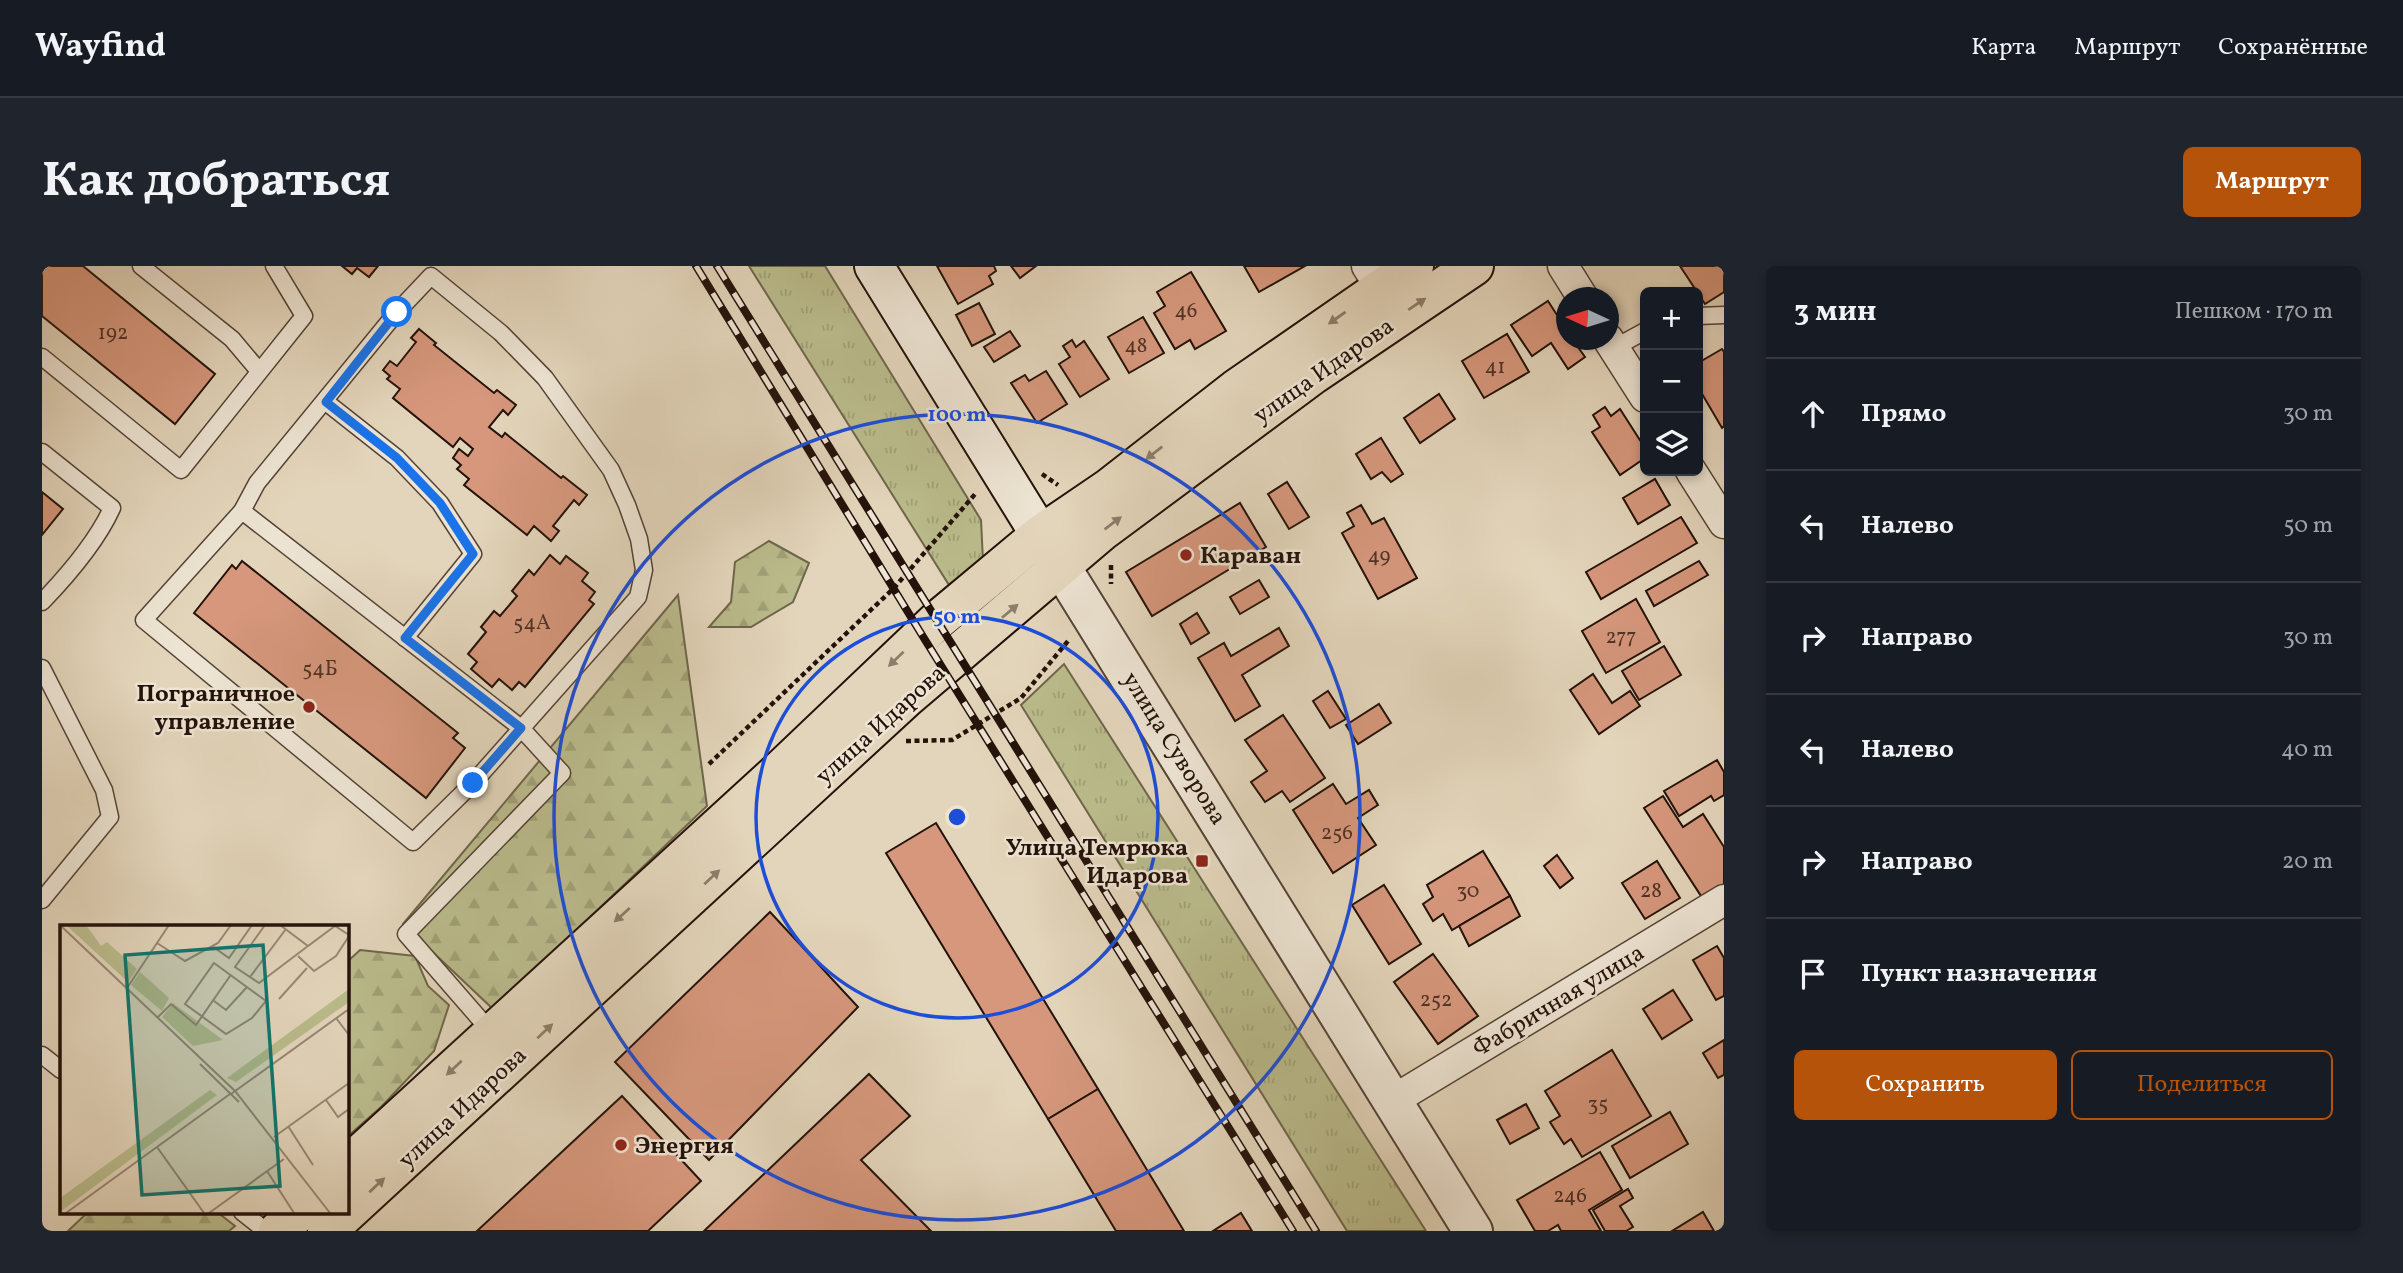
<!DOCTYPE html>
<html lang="ru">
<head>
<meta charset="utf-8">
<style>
	body { margin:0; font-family:Vollkorn,serif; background:#20242c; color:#f1f3f6 }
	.controls { position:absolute; right:21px; top:21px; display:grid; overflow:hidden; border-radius:10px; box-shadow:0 4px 10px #0003 }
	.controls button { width:63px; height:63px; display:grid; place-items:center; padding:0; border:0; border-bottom:2px solid #363941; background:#171b24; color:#f1f3f6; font:35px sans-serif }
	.compass { position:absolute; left:1514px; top:21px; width:63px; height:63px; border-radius:50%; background:#171b24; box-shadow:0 4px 10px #0003; rotate:274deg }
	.stop { position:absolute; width:21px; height:21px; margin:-16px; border:5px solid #1a73e8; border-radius:50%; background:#fff }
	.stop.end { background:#1a73e8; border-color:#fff; box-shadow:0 2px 7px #0008 }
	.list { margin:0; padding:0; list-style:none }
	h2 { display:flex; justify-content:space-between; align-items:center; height:91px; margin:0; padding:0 28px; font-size:30px }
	h2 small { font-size:23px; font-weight:400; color:#9ea1a6 }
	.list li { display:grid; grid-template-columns:46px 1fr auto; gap:21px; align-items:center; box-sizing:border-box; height:112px; padding:0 28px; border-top:2px solid #363941 }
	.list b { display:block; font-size:26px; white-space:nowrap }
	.list em { font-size:23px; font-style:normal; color:#9ea1a6 }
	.actions { display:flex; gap:14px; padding:21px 28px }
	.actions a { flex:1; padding:16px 0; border:2px solid #b45309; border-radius:10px; text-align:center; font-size:24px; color:#b45309 }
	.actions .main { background:#b45309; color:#fff }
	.icon { flex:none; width:38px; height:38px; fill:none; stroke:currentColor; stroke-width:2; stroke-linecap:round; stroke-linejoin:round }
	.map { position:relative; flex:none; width:1682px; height:965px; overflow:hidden; border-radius:10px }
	header { display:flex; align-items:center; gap:42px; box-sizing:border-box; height:98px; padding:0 35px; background:#171b24; border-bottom:2px solid #363941 }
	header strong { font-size:33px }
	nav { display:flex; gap:38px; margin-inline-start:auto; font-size:24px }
	.intro { display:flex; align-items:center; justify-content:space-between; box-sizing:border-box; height:168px; padding:0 42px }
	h1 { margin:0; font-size:49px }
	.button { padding:18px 32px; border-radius:10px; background:#b45309; color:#fff; font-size:24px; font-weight:700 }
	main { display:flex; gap:42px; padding:0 42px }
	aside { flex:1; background:#171b24; border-radius:10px; box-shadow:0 4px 10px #0003 }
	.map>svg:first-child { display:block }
	.grass { fill:url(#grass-tufts); stroke:#6f664b; stroke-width:2 }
	.forest { fill:url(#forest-firs); stroke:#6f664b; stroke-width:2 }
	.building { fill:#d6977c; stroke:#24120a; stroke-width:2 }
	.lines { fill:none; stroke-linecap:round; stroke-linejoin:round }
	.service-casing { stroke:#544336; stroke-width:19 }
	.minor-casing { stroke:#544336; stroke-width:33 }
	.tertiary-casing { stroke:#544336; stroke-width:42 }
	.secondary-casing { stroke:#24120a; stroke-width:42 }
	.primary-casing { stroke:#24120a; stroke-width:42 }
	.path { stroke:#24120a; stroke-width:4.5; stroke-dasharray:5 3.5; stroke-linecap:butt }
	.service { stroke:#ede4d3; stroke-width:16 }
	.minor { stroke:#ede4d3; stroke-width:30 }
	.tertiary { stroke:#ede4d3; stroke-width:38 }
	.secondary { stroke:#ede4d3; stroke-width:38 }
	.primary { stroke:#e3d5bb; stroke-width:38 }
	.rail-casing { stroke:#24120a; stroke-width:8 }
	.rail { stroke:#ede4d3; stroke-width:5; stroke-dasharray:16; stroke-linecap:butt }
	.oneway { fill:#8d7d6b }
	.route { stroke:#1a73e8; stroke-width:9 }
	.ring { fill:none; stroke:#1d4ed8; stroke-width:3.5 }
	.poi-dot { fill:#8f2418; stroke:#ede4d3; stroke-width:2.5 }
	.labels { text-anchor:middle; stroke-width:5; stroke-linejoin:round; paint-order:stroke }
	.number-label { font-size:21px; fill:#503326 }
	.street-label { font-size:24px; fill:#24120a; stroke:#ede4d3 }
	.poi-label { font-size:24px; font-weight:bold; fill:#24120a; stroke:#ede4d3; text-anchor:start }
	.inset-road { fill:none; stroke:#978774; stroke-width:2 }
	.view { fill:#0f766e; fill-opacity:0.15; stroke:#0f766e; stroke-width:3.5 }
	.inset-edge { fill:none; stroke:#24120a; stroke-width:3.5 }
	.centre { fill:#1d4ed8; stroke:#ede4d3; stroke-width:3.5 }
	.ring-label { font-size:21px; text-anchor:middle; font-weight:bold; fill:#1d4ed8; stroke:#ede4d3; stroke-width:5; stroke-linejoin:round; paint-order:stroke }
</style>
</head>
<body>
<header>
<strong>Wayfind</strong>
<nav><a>Карта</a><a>Маршрут</a><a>Сохранённые</a></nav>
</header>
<div class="intro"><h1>Как добраться</h1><a class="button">Маршрут</a></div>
<main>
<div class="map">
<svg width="1682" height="965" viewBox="0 0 1682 965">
	<defs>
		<pattern id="grass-tufts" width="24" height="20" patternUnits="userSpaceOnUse" patternTransform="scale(1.75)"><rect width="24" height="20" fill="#babb8c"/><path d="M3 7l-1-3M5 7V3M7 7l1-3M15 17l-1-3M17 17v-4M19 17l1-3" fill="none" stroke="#a0a077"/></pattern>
		<pattern id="forest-firs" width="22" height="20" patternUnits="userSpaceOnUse" patternTransform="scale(1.75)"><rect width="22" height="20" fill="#babb8c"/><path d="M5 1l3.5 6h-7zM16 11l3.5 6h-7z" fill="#a0a077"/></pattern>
	</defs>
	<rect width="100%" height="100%" fill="#e3d5bb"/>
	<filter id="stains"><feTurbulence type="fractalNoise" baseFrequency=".00286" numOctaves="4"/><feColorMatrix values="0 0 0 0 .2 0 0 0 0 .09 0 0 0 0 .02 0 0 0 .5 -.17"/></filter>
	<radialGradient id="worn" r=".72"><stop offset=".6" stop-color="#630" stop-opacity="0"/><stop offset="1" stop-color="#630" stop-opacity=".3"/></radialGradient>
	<g class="grass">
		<path d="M707 0H783L939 254 941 295 907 319Z"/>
		<path d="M1022 398 1384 965H1305L979 439Z"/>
	</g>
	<g class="forest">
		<path d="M727 275 767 297 751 336 709 361H667L689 336 693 296Z"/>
		<path d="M636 329 665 540 451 743 361 658Z"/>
		<path d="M318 684 373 690 386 720 407 739 392 785 339 841 305 871V696Z"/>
		<path d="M46 946H175L193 960 187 965H26Z"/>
	</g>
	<g class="building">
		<path d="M0 0H41L173 108 133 158 0 50Z"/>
		<path d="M300 0H336L327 11 315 2 310 8Z"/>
		<path d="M895 0H952L954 5 947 10 951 18 916 38Z"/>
		<path d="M969 0H994L978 12Z"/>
		<path d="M1202 0H1263L1217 26Z"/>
		<path d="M1638 0H1682V26L1663 38Z"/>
		<path d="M1149 6 1184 65 1153 83 1148 74 1133 83 1112 47 1123 40 1115 26Z"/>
		<path d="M1506 35 1524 63V74H1531L1543 91 1526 103 1509 77 1490 90 1469 59Z"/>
		<path d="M937 37 953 68 930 80 914 49Z"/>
		<path d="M1101 51 1122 87 1087 107 1066 71Z"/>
		<path d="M377 63 394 77 392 79 452 127 455 124 474 139 466 149 461 144 447 161 460 171 463 167 519 212 521 210 545 229 537 239 532 234 511 260 517 265 509 275 492 260 485 269 422 219 427 213 415 203 419 199 411 192 417 183 426 190 431 183 418 172 411 181 351 132 358 123 345 113 348 110 341 104 348 95 355 100 374 76 369 72Z"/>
		<path d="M968 65 978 80 952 96 942 81Z"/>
		<path d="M1465 68 1487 106 1442 132 1420 95Z"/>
		<path d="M1030 74 1034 81 1042 75 1067 113 1038 131 1017 98 1028 91 1021 80Z"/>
		<path d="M1680 83 1682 86V160L1680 162 1656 121V97Z"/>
		<path d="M1004 105 1025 138 995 157 969 117 983 109 987 115Z"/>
		<path d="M1397 128 1413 153 1378 177 1362 152Z"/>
		<path d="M1563 141 1569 150 1578 143 1603 182V192L1578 209 1550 166 1558 161 1551 149Z"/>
		<path d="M1339 172 1361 208 1349 216 1340 206 1329 213 1314 188Z"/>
		<path d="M1613 213 1628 239 1596 258 1581 232Z"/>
		<path d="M1245 216 1267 251 1247 263 1226 228Z"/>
		<path d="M0 226 21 243 0 269Z"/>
		<path d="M1198 237 1224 281 1110 350 1084 306Z"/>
		<path d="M1319 239 1330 258 1342 252 1375 312 1336 333 1300 267 1312 260 1305 247Z"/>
		<path d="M1639 251 1655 277 1559 333 1544 306Z"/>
		<path d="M508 289 518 298 524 290 546 307 540 315 553 326 547 334 552 338 483 421 477 416 470 424 457 413 450 421 429 403 435 396 426 388 444 366 439 361 452 345 458 350 475 330 470 325 487 304 492 309Z"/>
		<path d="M200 295 416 467 411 472 423 482 384 532 152 347 190 299 194 303Z"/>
		<path d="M1657 295 1666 309 1612 340 1604 325Z"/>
		<path d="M1217 314 1227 331 1198 348 1188 331Z"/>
		<path d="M1594 333 1618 376 1564 407 1540 365Z"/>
		<path d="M1155 347 1167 367 1149 378 1138 358Z"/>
		<path d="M1237 362 1247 380 1200 409 1218 440 1193 455 1156 392 1182 377 1189 390Z"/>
		<path d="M1622 380 1639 409 1597 434 1580 405Z"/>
		<path d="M1551 408 1570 437 1588 425 1598 440 1557 468 1528 424Z"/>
		<path d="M1286 425 1304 453 1288 462 1271 435Z"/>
		<path d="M1337 438 1349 457 1316 478 1304 459Z"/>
		<path d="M1241 449 1283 512 1248 536 1240 525 1223 536 1209 516 1225 505 1203 474Z"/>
		<path d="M1675 494 1682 506V529L1672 535 1669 530 1637 550 1622 525Z"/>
		<path d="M1291 518 1304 538 1327 524 1336 539 1316 552 1334 579 1291 607 1251 544Z"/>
		<path d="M1621 530 1641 561 1661 548 1682 581V619L1661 633 1602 542Z"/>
		<path d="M894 557 1056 823 1006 853 844 587Z"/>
		<path d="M1441 585 1468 630 1410 664 1401 648 1391 655 1381 638 1391 631 1385 619Z"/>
		<path d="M1515 589 1531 612 1518 622 1502 600Z"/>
		<path d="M1615 595 1638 632 1603 653 1580 617Z"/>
		<path d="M1342 619 1379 678 1347 698 1310 639Z"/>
		<path d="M1468 630 1478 650 1427 680 1417 660Z"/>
		<path d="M728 646 816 741 667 894 573 796Z"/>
		<path d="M1675 680 1682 692V730L1674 734 1651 694Z"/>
		<path d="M1391 688 1436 750 1396 778 1352 716Z"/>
		<path d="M1631 724 1650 754 1620 773 1601 743Z"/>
		<path d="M1682 774V809L1676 812 1661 787Z"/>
		<path d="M1570 784 1609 850 1540 891 1529 873 1522 878 1508 856 1518 850 1503 825Z"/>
		<path d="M827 808 868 850 819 894 889 965H662Z"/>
		<path d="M1056 823 1142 965H1074L1006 853Z"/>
		<path d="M580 830 659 915 606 965H435Z"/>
		<path d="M1484 838 1497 862 1468 878 1455 854Z"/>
		<path d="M1628 846 1646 878 1588 912 1570 880Z"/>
		<path d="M1558 886 1580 924 1547 944 1559 965H1519L1516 959 1506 965H1493L1475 934Z"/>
		<path d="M1586 923 1591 932 1578 940 1591 961 1584 965H1563L1551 944Z"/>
		<path d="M1661 946 1672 965H1630Z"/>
		<path d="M1199 947 1210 965H1171Z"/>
	</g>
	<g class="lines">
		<g class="service-casing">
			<g id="service">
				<path d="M99 0 190 73 217 105"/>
				<path d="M389 10 459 67 503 112 569 204 585 239 597 273 602 304 596 331 431 517 371 576 102 354 200 245 215 217 355 46Z"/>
				<path d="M1656 50 1682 49"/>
				<path d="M1572 82 1603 65"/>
				<path d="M0 91 139 204 262 50 232 0"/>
				<path d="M284 136 355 192 398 237 431 288 363 372"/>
				<path d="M0 186 70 242C55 275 25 310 0 336"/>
				<path d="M200 245 479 462 520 507 364 668 450 767"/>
				<path d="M0 402 62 524 68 551 0 634"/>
				<path d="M0 789 19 804"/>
				<path d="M200 946 224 965"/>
			</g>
		</g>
		<g class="minor-casing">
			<g id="minor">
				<path d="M1325 0 1339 22"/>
				<path d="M1521 0 1541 32"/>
				<path d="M1566 73 1603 131"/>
				<path d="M1649 205 1682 257"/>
				<path d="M1350 835 1682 634"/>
			</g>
		</g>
		<g class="tertiary-casing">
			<path id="tertiary" d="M1019 301 1431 965"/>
		</g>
		<g class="secondary-casing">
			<path id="secondary" d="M832 0 1015 296"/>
		</g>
		<g class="primary-casing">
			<g id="primary">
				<path d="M304 901 733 509 896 354 998 269 1067 222 1194 123 1372 0"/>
				<path d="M236 965 257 946"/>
				<path d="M285 965 864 432 1059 266 1272 108 1432 0"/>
			</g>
		</g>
		<g class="path">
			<path d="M1000 208 1016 219"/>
			<path d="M1069 299V318"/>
			<path d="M864 475 910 474 979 432 1026 375"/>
			<path d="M667 498 852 322 934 227"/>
		</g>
		<use href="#service" class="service"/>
		<use href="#minor" class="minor"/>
		<use href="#tertiary" class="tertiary"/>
		<use href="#secondary" class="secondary"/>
		<use href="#primary" class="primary"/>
		<g class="rail-casing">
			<g id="rail">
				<path d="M654 0 880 369 1251 965"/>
				<path d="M675 0 1274 965"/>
			</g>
		</g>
		<use href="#rail" class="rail"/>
	</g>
	<defs><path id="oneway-solid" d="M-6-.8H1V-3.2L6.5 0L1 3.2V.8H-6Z" transform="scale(1.75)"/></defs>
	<g class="oneway">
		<use href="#oneway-solid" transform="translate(1375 38) rotate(-34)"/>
		<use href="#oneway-solid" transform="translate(1295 52) rotate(145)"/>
		<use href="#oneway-solid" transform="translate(1112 187) rotate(142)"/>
		<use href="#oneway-solid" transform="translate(1071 257) rotate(-37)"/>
		<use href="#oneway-solid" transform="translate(968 345) rotate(-40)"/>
		<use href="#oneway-solid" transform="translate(854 393) rotate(136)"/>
		<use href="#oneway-solid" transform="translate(670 611) rotate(-43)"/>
		<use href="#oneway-solid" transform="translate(580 649) rotate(138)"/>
		<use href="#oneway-solid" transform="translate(503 765) rotate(-43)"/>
		<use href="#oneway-solid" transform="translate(412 802) rotate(137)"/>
		<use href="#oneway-solid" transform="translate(335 919) rotate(-43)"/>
	</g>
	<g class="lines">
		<path class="route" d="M355 46 284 136 355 192 398 237 431 288 363 372 479 462 431 517"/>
	</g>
	<g class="ring">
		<circle cx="915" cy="551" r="201"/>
		<circle cx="915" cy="551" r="403"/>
	</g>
	<g class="poi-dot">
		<circle cx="1144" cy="289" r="7"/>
		<circle cx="267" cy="441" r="7"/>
		<rect x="1153" y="588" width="14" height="14" rx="3.5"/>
		<circle cx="579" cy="879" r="7"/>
	</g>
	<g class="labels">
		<g class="number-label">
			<text x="1144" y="51">46</text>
			<text x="71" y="73">192</text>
			<text x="1094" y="86">48</text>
			<text x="1453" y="107">41</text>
			<text x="1337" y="296">49</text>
			<text x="490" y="363">54А</text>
			<text x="1579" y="377">277</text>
			<text x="278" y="409">54Б</text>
			<text x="1295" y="573">256</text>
			<text x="1426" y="631">30</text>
			<text x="1609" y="631">28</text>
			<text x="1394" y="740">252</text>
			<text x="1556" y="844">35</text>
			<text x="1528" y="936">246</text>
		</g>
		<g class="street-label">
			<text transform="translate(1281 104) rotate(-35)" y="8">улица Идарова</text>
			<text transform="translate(838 458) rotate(-42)" y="8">улица Идарова</text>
			<text transform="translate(1133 482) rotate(58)" y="8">улица Суворова</text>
			<text transform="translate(1516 734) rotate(-31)" y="8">Фабричная улица</text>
			<text transform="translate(420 841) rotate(-43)" y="8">улица Идарова</text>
		</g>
		<g class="poi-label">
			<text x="1158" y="297">Караван</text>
			<text x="253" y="435" text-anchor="end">Пограничное<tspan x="253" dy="28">управление</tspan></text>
			<text x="1146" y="589" text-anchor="end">Улица Темрюка<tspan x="1146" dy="28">Идарова</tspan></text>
			<text x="593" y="887">Энергия</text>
		</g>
	</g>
	<g transform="translate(18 659)">
		<rect width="289" height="289" fill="#e3d5bb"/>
		<path d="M289 64V77L176 157 167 153ZM150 165 157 170 0 287V273Z" fill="#babb8c"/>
		<path d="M6 0H26L41 21 47 17 77 44 68 57ZM80 47 109 73 102 86 71 60ZM113 78 163 115 133 121 102 92Z" fill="#babb8c"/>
		<path class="inset-road" d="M0 0 175 166 270 288M205 0 175 42 199 58 248 21M220 0 248 21 275 1 289 10M97 18 125 36 158 18 171 0M152 21 169 33 192 0M238 31 254 46 276 31 289 11M154 38 206 76 192 93 166 109 125 79ZM190 52 226 4M67 63 109 0M219 74 247 43M154 76 166 85 187 62M98 92 111 79 136 100 170 51M276 93 289 110M140 139 179 177M171 169 289 84M266 175 278 192 289 184M228 201 253 240M214 212 289 158M97 222 144 288M207 246 234 288M6 288 170 169M149 288 224 234"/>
		<path class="view" d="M203 20 220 261 82 270 65 30Z"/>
		<rect width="289" height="289" class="inset-edge"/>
	</g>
	<circle cx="915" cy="551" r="10" class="centre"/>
	<g class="ring-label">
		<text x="915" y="155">100 m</text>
		<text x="915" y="357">50 m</text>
	</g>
	<rect width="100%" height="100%" filter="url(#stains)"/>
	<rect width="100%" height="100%" fill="url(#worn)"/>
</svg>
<div class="controls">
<button>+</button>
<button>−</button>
<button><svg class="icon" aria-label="layers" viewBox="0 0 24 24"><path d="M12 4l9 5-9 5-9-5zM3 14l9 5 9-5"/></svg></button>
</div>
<svg class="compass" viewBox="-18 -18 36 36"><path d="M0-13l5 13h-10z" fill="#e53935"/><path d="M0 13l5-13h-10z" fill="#9ea1a6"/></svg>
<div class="stop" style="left:355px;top:46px"></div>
<div class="stop end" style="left:431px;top:517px"></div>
</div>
<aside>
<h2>3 мин<small>Пешком · 170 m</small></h2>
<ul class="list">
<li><svg class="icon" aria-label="ahead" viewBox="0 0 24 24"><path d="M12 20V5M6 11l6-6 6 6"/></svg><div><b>Прямо</b></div><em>30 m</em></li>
<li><svg class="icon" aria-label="left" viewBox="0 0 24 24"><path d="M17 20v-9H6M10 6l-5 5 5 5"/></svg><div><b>Налево</b></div><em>50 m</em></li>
<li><svg class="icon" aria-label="right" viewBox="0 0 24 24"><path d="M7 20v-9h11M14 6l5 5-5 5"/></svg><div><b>Направо</b></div><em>30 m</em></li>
<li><svg class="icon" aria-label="left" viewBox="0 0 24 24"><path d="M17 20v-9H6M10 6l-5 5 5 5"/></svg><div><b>Налево</b></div><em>40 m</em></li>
<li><svg class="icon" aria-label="right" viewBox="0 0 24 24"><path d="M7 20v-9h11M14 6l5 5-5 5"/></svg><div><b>Направо</b></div><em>20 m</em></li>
<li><svg class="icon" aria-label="arrive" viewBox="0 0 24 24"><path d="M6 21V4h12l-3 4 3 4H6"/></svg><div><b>Пункт назначения</b></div></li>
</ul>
<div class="actions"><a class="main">Сохранить</a><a>Поделиться</a></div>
</aside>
</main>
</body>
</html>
